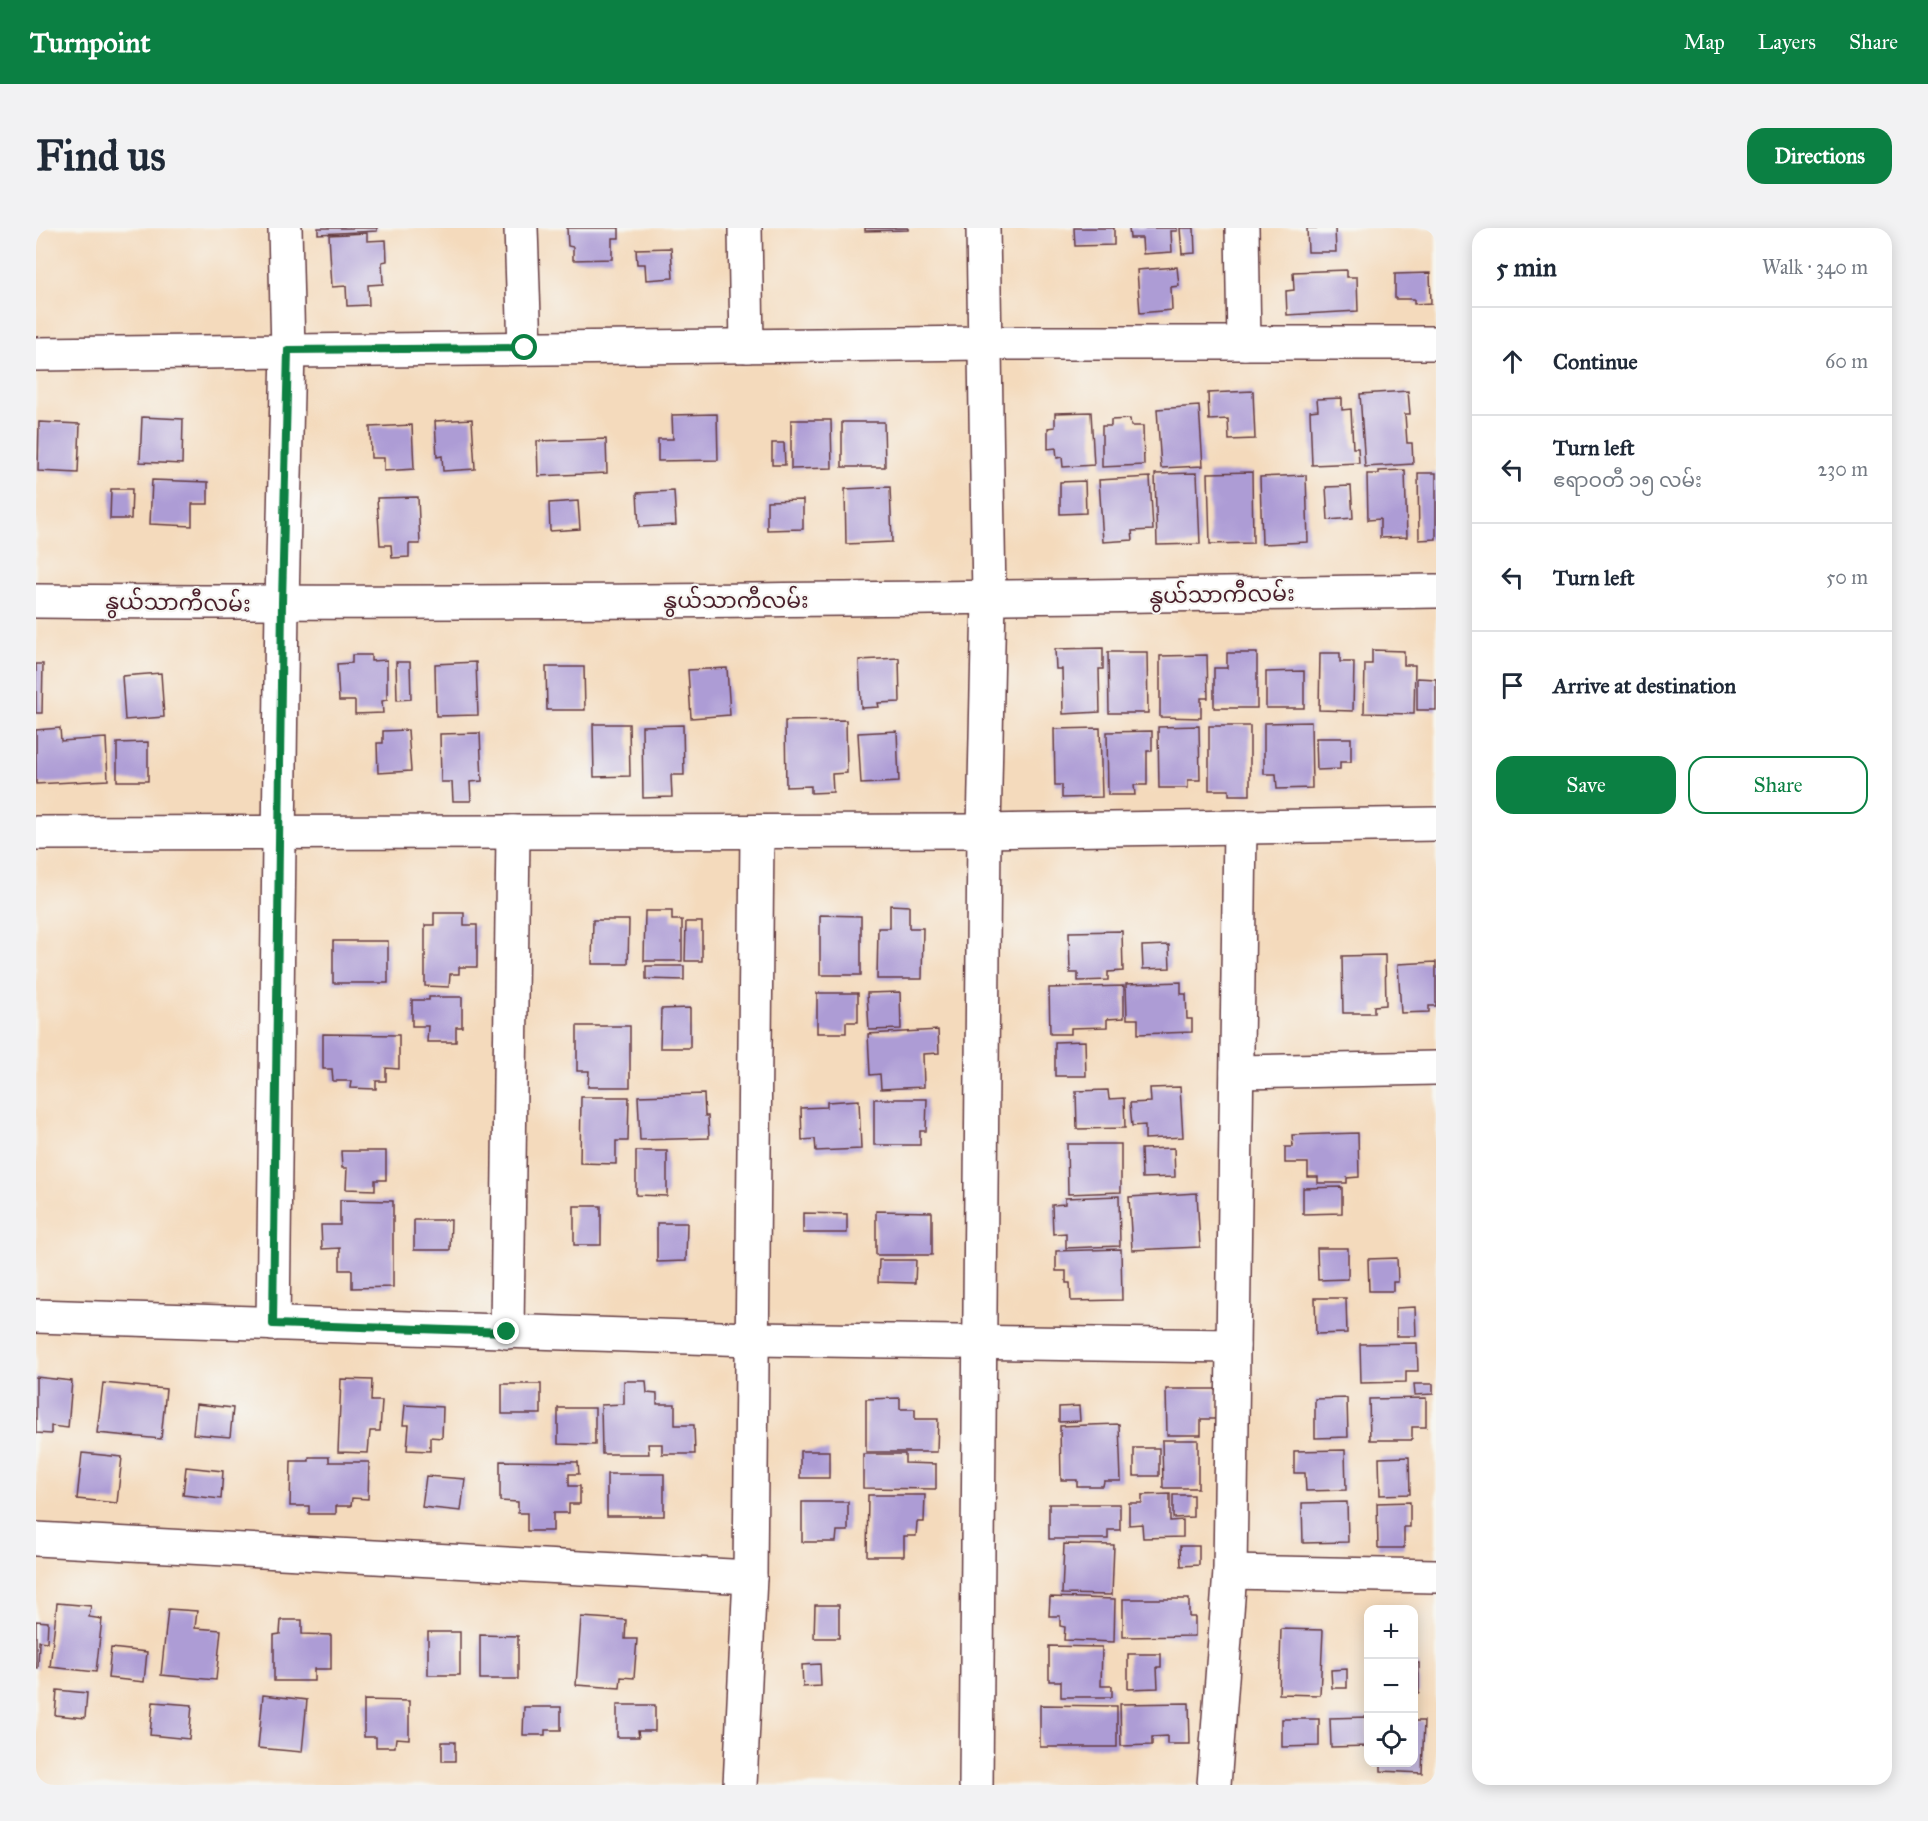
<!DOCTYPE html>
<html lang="en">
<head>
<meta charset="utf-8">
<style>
	body { margin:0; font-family:"IM FELL Great Primer","Noto Sans Myanmar",serif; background:#f2f2f3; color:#1f2937 }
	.controls { position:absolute; right:18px; bottom:18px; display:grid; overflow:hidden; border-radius:12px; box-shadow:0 3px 15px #0003 }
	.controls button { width:54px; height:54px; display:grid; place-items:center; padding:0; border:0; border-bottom:2px solid #e0e1e3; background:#fff; color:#1f2937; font:30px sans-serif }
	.stop { position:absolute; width:18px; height:18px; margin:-14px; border:4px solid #0b8043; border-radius:50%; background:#fff }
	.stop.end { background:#0b8043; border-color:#fff; box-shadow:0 2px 6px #0008 }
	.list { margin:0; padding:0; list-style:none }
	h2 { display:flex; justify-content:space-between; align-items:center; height:78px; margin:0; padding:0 24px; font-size:26px }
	h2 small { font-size:20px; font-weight:400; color:#747a83 }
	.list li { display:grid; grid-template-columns:39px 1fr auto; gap:18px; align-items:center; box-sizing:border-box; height:108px; padding:0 24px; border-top:2px solid #e0e1e3 }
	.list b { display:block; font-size:22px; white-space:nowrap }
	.list p { margin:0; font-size:20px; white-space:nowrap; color:#747a83 }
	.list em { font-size:20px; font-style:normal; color:#747a83 }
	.actions { display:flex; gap:12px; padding:18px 24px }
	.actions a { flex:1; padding:14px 0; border:2px solid #0b8043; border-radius:18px; text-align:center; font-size:21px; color:#0b8043 }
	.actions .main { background:#0b8043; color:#fff }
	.icon { flex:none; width:33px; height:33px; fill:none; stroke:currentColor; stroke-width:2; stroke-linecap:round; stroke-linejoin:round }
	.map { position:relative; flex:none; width:1400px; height:1557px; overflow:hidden; border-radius:18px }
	header { display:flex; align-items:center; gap:36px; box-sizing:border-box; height:84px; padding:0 30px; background:#0b8043; color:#fff }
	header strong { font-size:28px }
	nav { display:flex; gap:33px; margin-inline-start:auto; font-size:21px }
	.intro { display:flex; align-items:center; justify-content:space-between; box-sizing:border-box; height:144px; padding:0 36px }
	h1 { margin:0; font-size:42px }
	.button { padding:15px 27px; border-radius:18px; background:#0b8043; color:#fff; font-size:21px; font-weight:700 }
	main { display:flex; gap:36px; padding:0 36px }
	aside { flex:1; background:#fff; border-radius:18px; box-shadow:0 3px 15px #0003 }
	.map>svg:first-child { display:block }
	.building { fill:#ad9cd5 }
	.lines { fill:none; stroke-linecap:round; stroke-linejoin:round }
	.minor-casing { stroke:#643b41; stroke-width:36 }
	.minor { stroke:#fff; stroke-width:33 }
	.route { stroke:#0b8043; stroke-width:8 }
	.labels { text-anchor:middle; stroke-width:4.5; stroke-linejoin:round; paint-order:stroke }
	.street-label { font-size:22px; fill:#4a1f2b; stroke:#f6f6f2 }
</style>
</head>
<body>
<header>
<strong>Turnpoint</strong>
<nav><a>Map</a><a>Layers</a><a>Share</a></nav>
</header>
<div class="intro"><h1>Find us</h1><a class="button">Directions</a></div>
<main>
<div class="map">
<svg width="1400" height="1557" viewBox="0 0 1400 1557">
	<rect width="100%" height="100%" fill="#f6f6f2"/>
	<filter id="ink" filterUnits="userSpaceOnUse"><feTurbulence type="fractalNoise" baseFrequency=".0167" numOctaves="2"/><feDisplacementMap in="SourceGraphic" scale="12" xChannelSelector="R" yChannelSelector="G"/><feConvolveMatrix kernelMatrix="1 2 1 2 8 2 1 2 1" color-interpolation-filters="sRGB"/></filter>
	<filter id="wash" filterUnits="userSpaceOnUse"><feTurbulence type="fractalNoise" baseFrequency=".008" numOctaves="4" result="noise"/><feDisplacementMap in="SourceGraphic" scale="24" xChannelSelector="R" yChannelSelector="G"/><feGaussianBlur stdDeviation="1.35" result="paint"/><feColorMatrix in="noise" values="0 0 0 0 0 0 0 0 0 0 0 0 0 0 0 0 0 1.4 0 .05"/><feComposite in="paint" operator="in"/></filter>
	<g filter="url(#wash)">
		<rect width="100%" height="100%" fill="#f4dabc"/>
		<g id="blocks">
			<g class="building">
				<path d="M282 0H341V3L282 6Z"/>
				<path d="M531 0H583V10H576V31L537 32V19L532 18Z"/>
				<path d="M829 0H872V2L829 3Z"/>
				<path d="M1038 0H1078V17L1039 18Z"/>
				<path d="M1093 0H1141V3H1135L1136 24 1107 26 1106 10H1094Z"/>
				<path d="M1144 0H1158L1159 25 1146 26Z"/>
				<path d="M1271 0H1299L1300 24H1272Z"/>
				<path d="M331 5V13L350 12 351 33 346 34 347 56 332 57 333 77 311 78 310 58 296 59 293 7Z"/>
				<path d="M635 20 637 50 610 52 609 36H601L600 21Z"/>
				<path d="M1141 39 1143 58 1135 59 1136 82 1104 85 1101 42Z"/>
				<path d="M1311 42V49H1321L1322 83 1251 87 1250 63 1258 62 1257 44Z"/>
				<path d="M1394 45 1395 75 1378 76V71H1359V46Z"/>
				<path d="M1217 163 1219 211 1193 212 1192 191 1173 192 1172 165Z"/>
				<path d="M1372 163 1374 186H1369L1371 215H1376L1377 236 1329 239 1324 166Z"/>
				<path d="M1306 170V182L1315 181 1317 220H1322L1323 235 1276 237 1274 183 1282 182 1281 171Z"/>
				<path d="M1163 178 1167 238 1125 240 1121 181Z"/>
				<path d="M1055 184 1058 237 1027 239 1026 229 1021 230 1020 220 1012 221V200L1019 199V185Z"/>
				<path d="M681 186 682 232 622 233V211H637L636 187Z"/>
				<path d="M106 189 147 191 146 236 104 234Z"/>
				<path d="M436 191 439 241 407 243 406 228 401 229 399 193Z"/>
				<path d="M1094 191 1095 198H1107L1108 237 1066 239V198H1075V192Z"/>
				<path d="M755 192H795L796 240 755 241Z"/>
				<path d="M3 194 44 196 42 245 2 243Z"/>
				<path d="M806 194H848L849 239H806Z"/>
				<path d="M376 197 378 241 348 243V230H335L334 199Z"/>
				<path d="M570 211 571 245 502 248 501 213Z"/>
				<path d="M736 215H748L749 237H736Z"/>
				<path d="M1369 242 1371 309 1344 310V291L1332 292 1331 246H1343V243Z"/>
				<path d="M1216 244 1217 315 1174 316 1172 245Z"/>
				<path d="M1161 245 1164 316 1121 317 1119 246Z"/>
				<path d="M1382 245H1400V311L1383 312Z"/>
				<path d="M1270 247 1272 314 1226 316 1224 249Z"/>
				<path d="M1114 249 1117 302 1096 303 1097 312 1067 314 1063 252Z"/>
				<path d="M116 252 172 254V276H156V298L114 296Z"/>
				<path d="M1049 253 1050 285 1024 286V254Z"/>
				<path d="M1315 258 1317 290 1292 292 1290 259Z"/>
				<path d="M854 259 856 314 810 316 809 261Z"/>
				<path d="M75 261H96L95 291H74Z"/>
				<path d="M638 263 640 297 603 299 601 265Z"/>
				<path d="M382 269 384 316H373V329L356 330 355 317H344L341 270Z"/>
				<path d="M767 272V301L731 302V273Z"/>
				<path d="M542 273 544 301 514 303 513 275Z"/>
				<path d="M1067 420V441H1063L1064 484 1027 486 1026 441H1020L1019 421Z"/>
				<path d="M1336 422 1368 423V437H1379L1378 486 1328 485 1329 436H1336Z"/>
				<path d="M1072 424H1111L1112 485H1073Z"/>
				<path d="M1191 425H1221V480H1178V440H1191Z"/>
				<path d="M1284 425H1304V434H1318L1317 483 1283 482Z"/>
				<path d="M316 427H335V433L351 432V472L346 473 347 485 319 486V473H303L301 436 316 435Z"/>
				<path d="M1171 427 1172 470H1165V490L1124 489V428Z"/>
				<path d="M863 430 864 474 842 475 843 479 825 480 823 432Z"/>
				<path d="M360 434H374L375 471 361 472Z"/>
				<path d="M440 434 442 487 400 488 399 436Z"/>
				<path d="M0 436H7L6 485H0Z"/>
				<path d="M510 439H548L549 482H511Z"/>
				<path d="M691 440 694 487 655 490 652 442Z"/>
				<path d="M1268 443V480H1230V444Z"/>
				<path d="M125 445 128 489 89 492 86 448Z"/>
				<path d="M1381 450 1400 451V482H1381Z"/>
				<path d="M810 492 811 545 796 546 797 564 775 565V558L750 559 749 493Z"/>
				<path d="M1275 494 1276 560 1241 561 1240 546H1228V495Z"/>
				<path d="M557 496H593L594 548 558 549Z"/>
				<path d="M647 497 648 547H635L636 569 607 570 606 498Z"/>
				<path d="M1163 498 1164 552H1152V560H1123L1122 499Z"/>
				<path d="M1173 498H1214V567H1193V562H1173Z"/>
				<path d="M24 500 25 513 70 510 72 552 0 556V502Z"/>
				<path d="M1064 500 1066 569 1026 570V557H1019L1018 501Z"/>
				<path d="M372 502 375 543 342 545 341 515H347V503Z"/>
				<path d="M861 503 863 554 825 556 822 505Z"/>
				<path d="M1116 503V523H1111V557H1098L1099 567H1072L1071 504Z"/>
				<path d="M444 505 446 553 434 554 435 573H417L416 554H405L404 506Z"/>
				<path d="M1280 510H1315V534H1304V541L1281 542Z"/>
				<path d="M112 514V553H81V515Z"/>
				<path d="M854 677 873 678V700H887L886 751H841L842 700H854Z"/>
				<path d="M609 683H636V692H646V733H608Z"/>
				<path d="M398 685H428V697H441V739H423V746H414L413 759 389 758V697H398Z"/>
				<path d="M784 687 825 688V747H784Z"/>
				<path d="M557 692H593L592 736H556Z"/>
				<path d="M650 694H666V733H649Z"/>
				<path d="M1086 703 1087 743 1072 744V752L1042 753V745H1034L1033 704Z"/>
				<rect x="297" y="713" width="55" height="42"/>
				<path d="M1133 717 1134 740 1107 741 1106 718Z"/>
				<path d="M1349 727 1350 777 1338 778V785H1307L1306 728Z"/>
				<path d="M1400 734V778H1393V784L1365 785 1362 736Z"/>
				<path d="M610 738H648V752L610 751Z"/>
				<path d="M1145 754V766H1150L1151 791H1156V804L1102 806V791H1091L1090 756Z"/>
				<path d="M1088 758V790L1071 791V799L1035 800V806H1014L1013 760Z"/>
				<path d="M864 764 865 801 833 802 831 765Z"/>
				<path d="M781 765H822V794H810V805H781Z"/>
				<path d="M393 769H426V799H420V814H391L392 798H376V772H393Z"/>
				<path d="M654 780V820H624L625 781Z"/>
				<path d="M541 798H594V859H552L553 843H541Z"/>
				<path d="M902 802 903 825 887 826 888 859 845 861 844 846 834 847 832 806Z"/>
				<path d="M287 806 363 807V841L350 840V853H340V861L314 860 315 853H297L296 841H287Z"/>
				<path d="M1049 813 1050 848H1019V814Z"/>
				<path d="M1144 859 1147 909 1109 911V897L1096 898 1094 875 1115 874 1114 860Z"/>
				<path d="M1072 862 1073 871 1088 870 1089 900 1041 901 1040 863Z"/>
				<path d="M668 866 669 888H672L673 910 604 912 602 868Z"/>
				<path d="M545 869H593L592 913H580V936L544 935Z"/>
				<path d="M838 871H891L890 903H884V917H838Z"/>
				<path d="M823 872 825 921 780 923 779 911 766 912 765 880 791 879V874Z"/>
				<path d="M1322 905 1323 949 1311 950V955H1282V949H1272V935H1249V919H1257L1256 907Z"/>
				<path d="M1031 916H1085V964L1032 966Z"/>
				<path d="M1138 920 1139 949 1106 950 1105 921Z"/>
				<path d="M305 923H350V952H339V962L310 961 311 940H306Z"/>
				<path d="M600 923H631V968L600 967Z"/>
				<path d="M1306 959V985L1267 986V960Z"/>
				<path d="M1161 965 1164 1019 1096 1022 1093 969Z"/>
				<path d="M1083 968 1084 1018 1030 1020V1005L1017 1006 1016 977 1029 976V970Z"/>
				<path d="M304 972 357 973V1059L316 1060V1042H304V1020L286 1021 285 997H304Z"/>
				<rect x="538" y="978" width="27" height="39"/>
				<path d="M840 983 896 984V1027H840Z"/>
				<path d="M767 985 811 986V1005H767Z"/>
				<path d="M378 992H415L414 1022H378Z"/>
				<path d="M621 995H651L650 1033 621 1034Z"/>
				<path d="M1281 1020H1312V1051L1282 1052Z"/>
				<path d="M1085 1021 1086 1072 1035 1073 1034 1055H1030V1043H1020V1023Z"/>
				<path d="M1361 1030 1362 1054H1357V1063H1333L1332 1031Z"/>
				<path d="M843 1032H880L879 1055 842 1054Z"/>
				<path d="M1279 1070H1310L1311 1105 1280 1106Z"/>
				<path d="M1379 1079 1380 1108H1360V1080Z"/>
				<path d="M1381 1115 1382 1143H1370V1154L1325 1155 1324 1116Z"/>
				<path d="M0 1149 36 1153 32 1200 15 1198V1206L0 1205Z"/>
				<path d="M305 1151 336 1152 335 1173H346L344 1203H334L332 1225 302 1224Z"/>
				<path d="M588 1153H610L611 1165 621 1166V1176H639V1197H658L659 1226H626V1216H612L613 1226H566L565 1177 588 1176Z"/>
				<path d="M67 1155 130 1161 125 1211 61 1205Z"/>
				<rect x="466" y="1156" width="39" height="30"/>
				<path d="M1378 1156H1397V1166L1379 1167Z"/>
				<path d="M1130 1161H1180V1191H1165V1207H1131Z"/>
				<path d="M864 1170V1181H879V1191H902L901 1224H830V1171Z"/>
				<path d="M1311 1170 1312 1209 1279 1210V1171Z"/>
				<path d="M1390 1170V1199H1376V1212H1334L1333 1171Z"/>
				<path d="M160 1176 197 1180 194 1209 157 1206Z"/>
				<path d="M369 1177 407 1179 406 1210 394 1209V1223L371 1222 373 1197H367Z"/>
				<path d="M1043 1178 1044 1193 1023 1194V1179Z"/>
				<path d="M522 1180H559V1217L522 1216Z"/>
				<path d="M1083 1196 1085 1253H1068L1067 1258H1041V1252H1025L1024 1198Z"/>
				<path d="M1126 1212H1162V1260H1127Z"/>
				<rect x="1098" y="1220" width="25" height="28"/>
				<path d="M1309 1222 1310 1262 1270 1263 1269 1245H1258V1223Z"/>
				<rect x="764" y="1223" width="29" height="27"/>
				<path d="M46 1225 86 1229 81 1275 41 1271Z"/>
				<path d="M827 1226H869V1235L900 1236V1261L827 1260Z"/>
				<path d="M273 1229H293V1234H333L332 1271 316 1270 315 1278H300V1286H273V1278H254L255 1233H273Z"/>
				<path d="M1373 1229 1374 1266 1344 1267 1343 1230Z"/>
				<path d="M464 1233 542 1234 543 1246H533V1258H544V1276H533V1285H517V1303H491V1285H482V1274L464 1273Z"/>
				<path d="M150 1239 187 1243 185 1271 147 1267Z"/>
				<rect x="571" y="1246" width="57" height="42"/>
				<path d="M390 1248 429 1251 425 1283 386 1279Z"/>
				<path d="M1134 1266V1293L1147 1292V1309L1107 1310 1106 1296 1093 1297V1275H1106V1267Z"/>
				<path d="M832 1267H889L888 1294H881L880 1308H868V1328H831Z"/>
				<path d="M1137 1267H1157V1289L1137 1290Z"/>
				<path d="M766 1274H812V1303H801L800 1314H766Z"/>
				<path d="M1311 1274 1312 1314 1267 1315 1266 1275Z"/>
				<path d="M1374 1274V1299H1368V1320H1342L1341 1275Z"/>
				<path d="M1013 1276H1084V1302H1072V1311H1013Z"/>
				<path d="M1028 1316 1078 1317 1076 1367 1026 1366Z"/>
				<path d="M1144 1318H1163V1337L1145 1338Z"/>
				<path d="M1014 1369 1079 1371 1078 1414 1028 1412 1029 1399 1024 1398V1388H1013Z"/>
				<path d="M1087 1371H1153V1389H1159V1408L1087 1409Z"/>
				<path d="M21 1375 55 1378 53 1389 66 1391 60 1444 14 1439Z"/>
				<path d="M779 1377H803V1410H778Z"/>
				<path d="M132 1381 161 1383 159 1400 185 1402 180 1452 125 1447Z"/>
				<path d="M545 1389 590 1392 589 1411H601L598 1450 585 1449 584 1460 540 1457Z"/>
				<path d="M245 1392H266V1406L295 1407V1441H278V1453H238V1407L244 1406Z"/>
				<path d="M0 1393 12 1394 11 1414 3 1413 2 1440H0Z"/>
				<path d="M1245 1401 1287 1402 1284 1467 1243 1466Z"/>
				<rect x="392" y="1404" width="32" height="43"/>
				<path d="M444 1407 482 1408V1451H444Z"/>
				<path d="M1013 1418 1066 1419 1065 1458H1076V1469H1025V1453H1013Z"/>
				<path d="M75 1420 111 1424 108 1454 72 1450Z"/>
				<path d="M1092 1426H1125V1439H1121L1122 1460 1092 1461Z"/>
				<rect x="1378" y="1435" width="5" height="30"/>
				<path d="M784 1436 785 1458 767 1459 766 1437Z"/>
				<path d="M1311 1441V1460H1296L1295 1442Z"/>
				<path d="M21 1462 51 1465 49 1490 19 1487Z"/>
				<path d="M227 1467 271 1472 266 1524 222 1520Z"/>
				<path d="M328 1472 373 1473V1511L360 1510 359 1519H340V1509H328Z"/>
				<path d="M117 1474 156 1477 153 1511 114 1507Z"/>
				<path d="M1153 1475 1154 1516H1131V1508L1116 1509V1517L1085 1518 1084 1476Z"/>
				<path d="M581 1477H619V1503H602L603 1509H581Z"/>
				<path d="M1004 1477 1081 1478V1519H1004Z"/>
				<path d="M488 1479H525V1502H509V1507H487Z"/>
				<path d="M1331 1489 1332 1518 1295 1519 1294 1490Z"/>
				<path d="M1246 1491H1283V1518L1246 1519Z"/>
				<path d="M1378 1493H1388L1386 1545 1345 1543V1534H1378Z"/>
				<rect x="406" y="1514" width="13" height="19"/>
			</g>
		</g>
	</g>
	<g filter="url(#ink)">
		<use href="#blocks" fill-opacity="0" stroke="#643b41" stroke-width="1.5"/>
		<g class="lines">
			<g class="minor-casing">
				<g id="minor">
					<path d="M485 0 489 120"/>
					<path d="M709 0 711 118"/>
					<path d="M1206 0 1208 115"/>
					<path d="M0 126 948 115H1400"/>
					<path d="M0 373C467 377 933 370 1400 363"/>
					<path d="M0 605 948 603 1400 596"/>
					<path d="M1201 844 1400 840"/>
					<path d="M0 1088 716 1111 1197 1118"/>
					<path d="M237 1096 246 375 252 122 249 0"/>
					<path d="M471 1104 477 604"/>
					<path d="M0 1311 714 1349"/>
					<path d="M1194 1344 1400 1348"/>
					<path d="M704 1557 714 1349 721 604"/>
					<path d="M940 1557 948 603 953 370 947 0"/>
					<path d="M1178 1557 1194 1344 1204 599"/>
				</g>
			</g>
			<use href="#minor" class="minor"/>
		</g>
	</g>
	<g class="lines" filter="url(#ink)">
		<path class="route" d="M471 1104 237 1096 246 375 252 122 489 120"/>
	</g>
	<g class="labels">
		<g class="street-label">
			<text transform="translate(1186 366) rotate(-1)" y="8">နွယ်သာကီလမ်း</text>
			<text x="700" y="380">နွယ်သာကီလမ်း</text>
			<text transform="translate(142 374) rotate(1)" y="8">နွယ်သာကီလမ်း</text>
		</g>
	</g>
</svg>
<div class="controls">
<button>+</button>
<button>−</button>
<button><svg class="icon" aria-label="locate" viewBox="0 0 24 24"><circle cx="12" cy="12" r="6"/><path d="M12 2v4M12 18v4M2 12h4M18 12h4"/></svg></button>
</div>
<div class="stop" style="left:489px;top:120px"></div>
<div class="stop end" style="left:471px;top:1104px"></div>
</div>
<aside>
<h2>5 min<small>Walk · 340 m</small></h2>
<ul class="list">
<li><svg class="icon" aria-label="ahead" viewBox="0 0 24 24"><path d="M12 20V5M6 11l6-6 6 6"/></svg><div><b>Continue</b></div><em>60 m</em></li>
<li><svg class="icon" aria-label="left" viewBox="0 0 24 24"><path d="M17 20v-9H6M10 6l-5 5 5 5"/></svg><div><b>Turn left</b><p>ဧရာဝတီ ၁၅ လမ်း</p></div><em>230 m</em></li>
<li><svg class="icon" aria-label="left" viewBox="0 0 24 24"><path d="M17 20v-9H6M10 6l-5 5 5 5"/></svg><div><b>Turn left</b></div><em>50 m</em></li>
<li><svg class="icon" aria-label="arrive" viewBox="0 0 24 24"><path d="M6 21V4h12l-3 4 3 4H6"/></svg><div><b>Arrive at destination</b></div></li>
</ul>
<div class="actions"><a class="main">Save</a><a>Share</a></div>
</aside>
</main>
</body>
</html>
